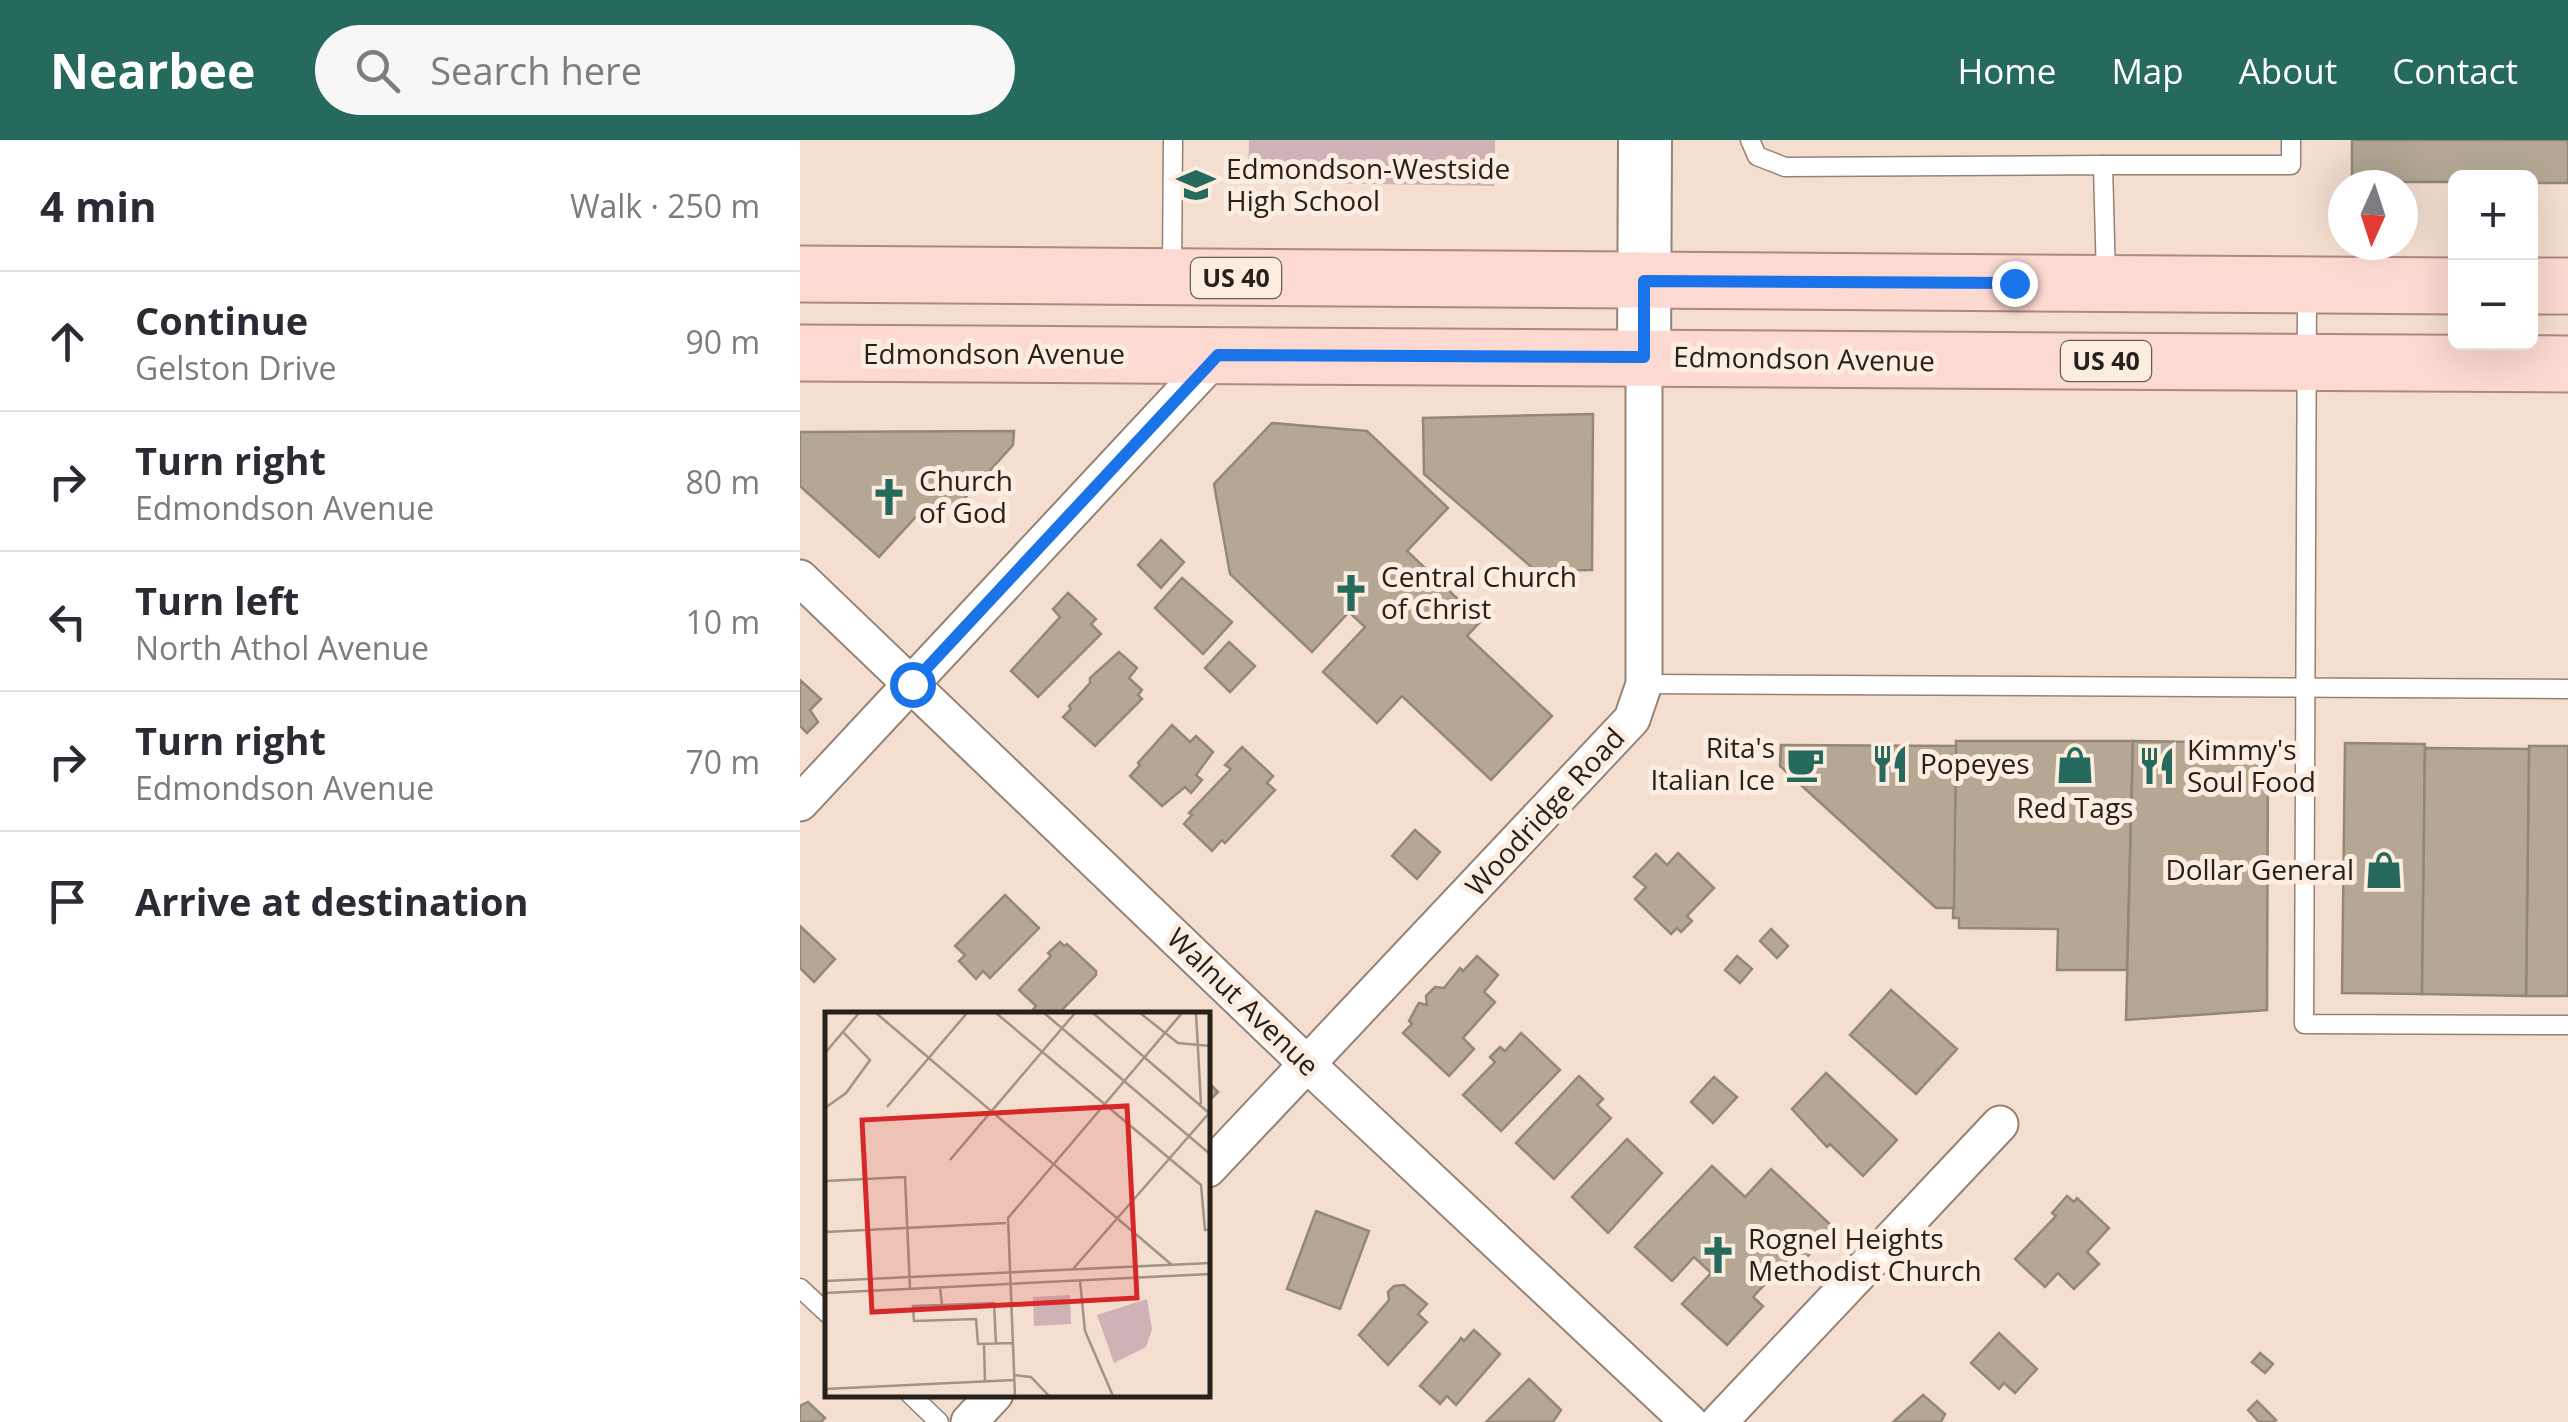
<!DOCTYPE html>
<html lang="en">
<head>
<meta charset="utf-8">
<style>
	body { margin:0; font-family:"Open Sans",sans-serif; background:#f7f7f7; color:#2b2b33 }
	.controls { position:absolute; right:30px; top:30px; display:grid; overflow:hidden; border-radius:15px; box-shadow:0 10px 40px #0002 }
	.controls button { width:90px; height:90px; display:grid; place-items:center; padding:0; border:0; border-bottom:2px solid #e1e1e2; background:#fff; color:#2b2b33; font:50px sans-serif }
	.compass { position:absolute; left:1528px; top:30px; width:90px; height:90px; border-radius:50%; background:#fff; box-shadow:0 10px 40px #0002; rotate:183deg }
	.stop { position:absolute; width:30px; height:30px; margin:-22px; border:8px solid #1a73e8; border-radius:50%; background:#fff }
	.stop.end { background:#1a73e8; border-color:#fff; box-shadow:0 2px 10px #0008 }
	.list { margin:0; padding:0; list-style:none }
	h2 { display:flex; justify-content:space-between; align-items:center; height:130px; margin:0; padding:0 40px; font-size:42px }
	h2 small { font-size:32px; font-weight:400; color:#7c7c81 }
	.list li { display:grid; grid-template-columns:65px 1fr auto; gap:30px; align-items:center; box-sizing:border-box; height:140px; padding:0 40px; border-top:2px solid #e1e1e2 }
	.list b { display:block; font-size:38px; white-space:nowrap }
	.list p { margin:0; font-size:32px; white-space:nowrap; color:#7c7c81 }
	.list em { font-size:32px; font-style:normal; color:#7c7c81 }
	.icon { flex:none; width:55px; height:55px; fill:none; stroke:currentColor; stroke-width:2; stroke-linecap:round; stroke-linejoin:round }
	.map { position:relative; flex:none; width:1768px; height:1282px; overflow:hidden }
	header { display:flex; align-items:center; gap:60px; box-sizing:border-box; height:140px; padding:0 50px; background:#256a5d; color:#fff }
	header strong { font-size:48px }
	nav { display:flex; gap:55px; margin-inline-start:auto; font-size:35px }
	.search { width:700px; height:90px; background:#f7f7f7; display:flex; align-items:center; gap:25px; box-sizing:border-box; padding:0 35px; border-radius:55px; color:#7c7c81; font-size:38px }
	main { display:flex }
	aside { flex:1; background:#fff }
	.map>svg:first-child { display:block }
	.green { fill:#cfb2b5 }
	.building { fill:#b4a894; stroke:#938875; stroke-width:2.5 }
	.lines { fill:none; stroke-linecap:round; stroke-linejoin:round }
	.lane-casing { stroke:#958274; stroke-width:21 }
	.street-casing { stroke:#958274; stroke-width:39 }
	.secondary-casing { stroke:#958274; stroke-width:56 }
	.primary-casing { stroke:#b0887d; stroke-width:59 }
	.lane { stroke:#fff; stroke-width:18 }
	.street { stroke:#fff; stroke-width:35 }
	.secondary { stroke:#fff; stroke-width:52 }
	.primary { stroke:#fcd9d1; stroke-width:55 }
	.route { stroke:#1a73e8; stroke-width:12 }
	.labels { text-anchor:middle; stroke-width:10; stroke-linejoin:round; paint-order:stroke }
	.shield { fill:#fdece0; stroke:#685d56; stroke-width:2.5 }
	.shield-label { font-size:25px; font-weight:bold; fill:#28201b }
	.poi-label { font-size:28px; fill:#28201b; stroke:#fdece0; text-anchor:start }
	.street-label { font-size:28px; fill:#28201b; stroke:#fdece0 }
	.inset-road { fill:none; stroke:#a29287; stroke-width:2.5 }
	.view { fill:#d62828; fill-opacity:0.15; stroke:#d62828; stroke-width:5 }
	.inset-edge { fill:none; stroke:#28201b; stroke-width:5 }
</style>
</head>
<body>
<header>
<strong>Nearbee</strong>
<div class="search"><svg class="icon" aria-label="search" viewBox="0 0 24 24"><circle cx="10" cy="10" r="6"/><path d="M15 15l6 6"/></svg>Search here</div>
<nav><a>Home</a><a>Map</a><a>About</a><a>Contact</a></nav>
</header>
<main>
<aside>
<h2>4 min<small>Walk · 250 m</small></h2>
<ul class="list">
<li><svg class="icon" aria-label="ahead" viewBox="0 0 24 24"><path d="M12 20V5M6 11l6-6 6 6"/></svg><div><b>Continue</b><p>Gelston Drive</p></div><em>90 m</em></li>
<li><svg class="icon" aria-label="right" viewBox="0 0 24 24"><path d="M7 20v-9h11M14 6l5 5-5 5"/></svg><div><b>Turn right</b><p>Edmondson Avenue</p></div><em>80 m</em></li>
<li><svg class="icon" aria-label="left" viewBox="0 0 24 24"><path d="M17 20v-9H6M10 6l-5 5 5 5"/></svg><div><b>Turn left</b><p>North Athol Avenue</p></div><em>10 m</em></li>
<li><svg class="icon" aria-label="right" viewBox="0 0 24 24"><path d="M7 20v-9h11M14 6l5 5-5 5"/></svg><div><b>Turn right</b><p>Edmondson Avenue</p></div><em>70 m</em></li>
<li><svg class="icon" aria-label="arrive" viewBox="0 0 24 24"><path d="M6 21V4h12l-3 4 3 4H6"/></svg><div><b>Arrive at destination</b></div></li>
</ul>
</aside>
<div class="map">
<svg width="1768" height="1282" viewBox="0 0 1768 1282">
	<rect width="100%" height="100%" fill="#f3decf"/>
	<path class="green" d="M449 0H695L694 46 448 42Z"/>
	<g class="building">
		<path d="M1552 0H1768V43H1730V38H1656V42H1552Z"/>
		<path d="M793 274 792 430 736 431 624 334 623 278Z"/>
		<path d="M472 283 567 291 648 368 607 411 681 481 667 496 752 576 691 640 602 556 577 583 523 532 565 487 549 472 512 512 430 434 414 344Z"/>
		<path d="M214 291 213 305 156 368H124L79 417 0 346V292Z"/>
		<path d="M361 400 384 422 361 448 338 425Z"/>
		<path d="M382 438 432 482 403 514 355 468Z"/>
		<path d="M268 453 296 479 291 484 301 494 238 557 211 531 260 477 253 469Z"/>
		<path d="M429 502 455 526 430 552 405 528Z"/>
		<path d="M319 512 337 528 329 538 342 550 338 555 342 559 295 606 263 577 271 569 269 566 290 543V538Z"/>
		<path d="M0 540 21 559 10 570 18 582 7 593 0 586Z"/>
		<path d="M372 585 390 602 396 596 413 612 396 635 402 640 391 653 385 647 362 666 330 636 340 625 338 623Z"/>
		<path d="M1156 601H1333L1327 830H1257L1258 789 1159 788V778H1153Z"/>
		<path d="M1333 601 1468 603 1467 870 1326 880Z"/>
		<path d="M1545 603 1625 604 1622 854 1542 853Z"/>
		<path d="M981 605 1156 606 1154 768H1136L980 626Z"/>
		<path d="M1729 606H1768V856H1726Z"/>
		<path d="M442 607 473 636 467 643 475 650 425 703 422 700 412 711 384 684 392 675 389 673 431 629 425 625Z"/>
		<path d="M1625 608 1729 609 1726 856 1622 854Z"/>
		<path d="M615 690 640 712 617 739 592 716Z"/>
		<path d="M878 713 914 748 887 776 892 781 881 792 877 788 871 794 835 759 846 747 834 737 856 714 867 725Z"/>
		<path d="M205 755 239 788 190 838 183 831 176 839 159 821 165 815 155 806Z"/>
		<path d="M0 786 35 819 14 842 0 828Z"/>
		<path d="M971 789 988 806 977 818 960 801Z"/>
		<path d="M260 802 264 806 267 804 296 831V835L258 874H233L231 872 236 866 219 850 251 816 248 813Z"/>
		<path d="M677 816 698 835 684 852 695 862 663 898 674 909 649 936 603 893 612 884 609 881 617 866 619 863 627 865 626 856 635 847 644 848 660 828 663 831Z"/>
		<path d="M937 816 952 829 940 843 925 830Z"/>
		<path d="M1091 850 1157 909 1116 954 1050 895Z"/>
		<path d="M721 893 760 930 701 991 663 955 695 922 690 917 700 907 705 911Z"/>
		<path d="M1026 933 1097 1000 1063 1036 1030 1004 1027 1007 992 969Z"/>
		<path d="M779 936 803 959 797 965 811 978 754 1039 716 1003Z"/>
		<path d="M914 937 937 957 913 983 891 962Z"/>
		<path d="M408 942 418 952 408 962Z"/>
		<path d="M827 999 862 1033 808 1093 772 1057Z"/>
		<path d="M912 1026 945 1057 971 1029 1034 1088 1004 1120 995 1112 953 1157 963 1166 927 1205 882 1164 911 1133 894 1117 872 1141 835 1107Z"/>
		<path d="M1267 1056 1274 1062 1277 1058 1309 1088 1287 1112 1299 1124 1274 1149 1258 1133 1245 1147 1215 1119 1256 1076 1252 1073Z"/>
		<path d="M516 1071 569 1091 540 1169 487 1149Z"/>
		<path d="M604 1145 627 1164 618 1174 627 1182 588 1225 559 1195 589 1160 588 1152 594 1146Z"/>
		<path d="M674 1190 700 1214 656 1265 647 1256 640 1264 620 1246 659 1201 661 1198 664 1201Z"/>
		<path d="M1199 1193 1237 1229 1215 1253 1204 1243 1199 1249 1171 1223Z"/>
		<path d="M1460 1213 1473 1224 1465 1233 1452 1222Z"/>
		<path d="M729 1239 761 1270 753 1282H686Z"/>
		<path d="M1123 1255 1145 1274 1141 1282H1093Z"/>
		<path d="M1457 1261 1476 1280 1473 1282H1459L1448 1270Z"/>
		<path d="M8 1262 25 1278 21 1282H0V1266Z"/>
	</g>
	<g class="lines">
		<g class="lane-casing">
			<g id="lane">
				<path d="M950 0 957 16 985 27 1303 25 1306 139"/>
				<path d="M1303 25H1491V0"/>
				<path d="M372 132 373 0"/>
				<path d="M1507 151 1504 884 1768 885"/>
				<path d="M844 544 1768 549"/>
				<path d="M0 1148 28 1174"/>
				<path d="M110 1254 139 1282"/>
			</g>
		</g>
		<g class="street-casing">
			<g id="street">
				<path d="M0 438 507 924 889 1282"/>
				<path d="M0 663 418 215"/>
				<path d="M408 1029 832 579 844 544V217"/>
				<path d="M169 1282 195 1254"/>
				<path d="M919 1282 1200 984"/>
			</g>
		</g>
		<g class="secondary-casing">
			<path id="secondary" d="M844 217 845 0"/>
		</g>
		<g class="primary-casing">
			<g id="primary">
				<path d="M0 134 1656 146"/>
				<path d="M1730 146H1768"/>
				<path d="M0 213 1768 224"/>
			</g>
		</g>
		<use href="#lane" class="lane"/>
		<use href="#street" class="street"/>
		<use href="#secondary" class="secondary"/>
		<use href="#primary" class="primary"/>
	</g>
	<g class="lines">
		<path class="route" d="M112 544 418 215 844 217V141L1214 143"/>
	</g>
	<defs>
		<g id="school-bare" transform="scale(3)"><path d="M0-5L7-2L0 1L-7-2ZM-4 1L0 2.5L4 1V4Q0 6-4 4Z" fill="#256a5d" stroke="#fdece0" stroke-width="2.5" paint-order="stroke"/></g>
		<g id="church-bare" transform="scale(3)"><path d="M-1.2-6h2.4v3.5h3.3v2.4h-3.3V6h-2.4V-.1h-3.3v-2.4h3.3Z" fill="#256a5d" stroke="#fdece0" stroke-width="2.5" paint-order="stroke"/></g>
		<g id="cafe-bare" transform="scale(3)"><path d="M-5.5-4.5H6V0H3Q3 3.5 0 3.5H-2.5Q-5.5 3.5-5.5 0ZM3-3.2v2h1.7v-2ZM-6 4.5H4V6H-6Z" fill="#256a5d" stroke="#fdece0" stroke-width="2.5" paint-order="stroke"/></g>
		<g id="restaurant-bare" transform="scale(3)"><path d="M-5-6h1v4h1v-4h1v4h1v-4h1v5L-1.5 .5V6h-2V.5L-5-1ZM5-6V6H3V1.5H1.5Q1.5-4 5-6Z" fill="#256a5d" stroke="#fdece0" stroke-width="2.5" paint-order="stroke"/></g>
		<g id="shop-bare" transform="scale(3)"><path d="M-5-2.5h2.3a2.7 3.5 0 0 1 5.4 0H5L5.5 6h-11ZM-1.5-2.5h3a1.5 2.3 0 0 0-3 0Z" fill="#256a5d" stroke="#fdece0" stroke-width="2.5" paint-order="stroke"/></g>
	</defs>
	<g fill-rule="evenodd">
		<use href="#school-bare" x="396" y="45"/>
		<use href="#church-bare" x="89" y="357"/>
		<use href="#church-bare" x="551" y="453"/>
		<use href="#cafe-bare" x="1005" y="624"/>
		<use href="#restaurant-bare" x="1090" y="624"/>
		<use href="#shop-bare" x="1275" y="625"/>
		<use href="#restaurant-bare" x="1357" y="626"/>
		<use href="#shop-bare" x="1584" y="730"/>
		<use href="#church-bare" x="918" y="1115"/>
	</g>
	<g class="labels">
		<g class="shield">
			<rect x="391" y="118" width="90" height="40" rx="8"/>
			<rect x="1261" y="201" width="90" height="40" rx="8"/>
		</g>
		<g class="shield-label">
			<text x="436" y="147">US 40</text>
			<text x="1306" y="230">US 40</text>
		</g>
		<g class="poi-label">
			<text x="426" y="39">Edmondson-Westside<tspan x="426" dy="32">High School</tspan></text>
			<text x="119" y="351">Church<tspan x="119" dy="32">of God</tspan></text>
			<text x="581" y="447">Central Church<tspan x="581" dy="32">of Christ</tspan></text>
			<text x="975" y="618" text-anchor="end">Rita's<tspan x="975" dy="32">Italian Ice</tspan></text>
			<text x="1387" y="620">Kimmy's<tspan x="1387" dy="32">Soul Food</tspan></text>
			<text x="1120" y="634">Popeyes</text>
			<text x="1275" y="678" text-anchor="middle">Red Tags</text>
			<text x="1554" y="740" text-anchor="end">Dollar General</text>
			<text x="948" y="1109">Rognel Heights<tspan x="948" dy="32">Methodist Church</tspan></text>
		</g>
		<g class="street-label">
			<text x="194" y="224">Edmondson Avenue</text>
			<text transform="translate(1004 219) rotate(1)" y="10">Edmondson Avenue</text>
			<text transform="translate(745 672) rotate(-47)" y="10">Woodridge Road</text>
			<text transform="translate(443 862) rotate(44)" y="10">Walnut Avenue</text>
		</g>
	</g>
	<g transform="translate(25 872)">
		<rect width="385" height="385" fill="#f3decf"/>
		<path d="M245 283 246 312 209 314 208 285ZM322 287 327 317 321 335 289 351 272 303Z" fill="#cfb2b5"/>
		<path class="inset-road" d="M51 1 347 253M171 1 376 173 380 218H385M219 1 385 142M268 1 384 101M315 1 353 31 385 34M371 1 376 92M0 41 34 1M62 95 142 1M0 96 21 81 45 48 18 20M125 148 250 1M0 169 80 165 85 276M0 220 181 211M248 257 385 100M0 269 385 251M255 269 260 319 288 384M115 275 117 293 169 291 171 332M0 281 385 262M117 293 88 294 89 309 151 307 153 332 187 331M159 332 160 369M189 363 206 365 224 384M0 377 189 368M190 384 183 206 357 1"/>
		<path class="view" d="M302 94 312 286 47 300 37 108Z"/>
		<rect width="385" height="385" class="inset-edge"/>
	</g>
</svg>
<div class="controls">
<button>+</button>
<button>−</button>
</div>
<svg class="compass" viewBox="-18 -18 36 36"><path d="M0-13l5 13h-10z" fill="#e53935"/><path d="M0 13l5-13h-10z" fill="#7c7c81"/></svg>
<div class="stop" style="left:112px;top:544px"></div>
<div class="stop end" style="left:1214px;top:143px"></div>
</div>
</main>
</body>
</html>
